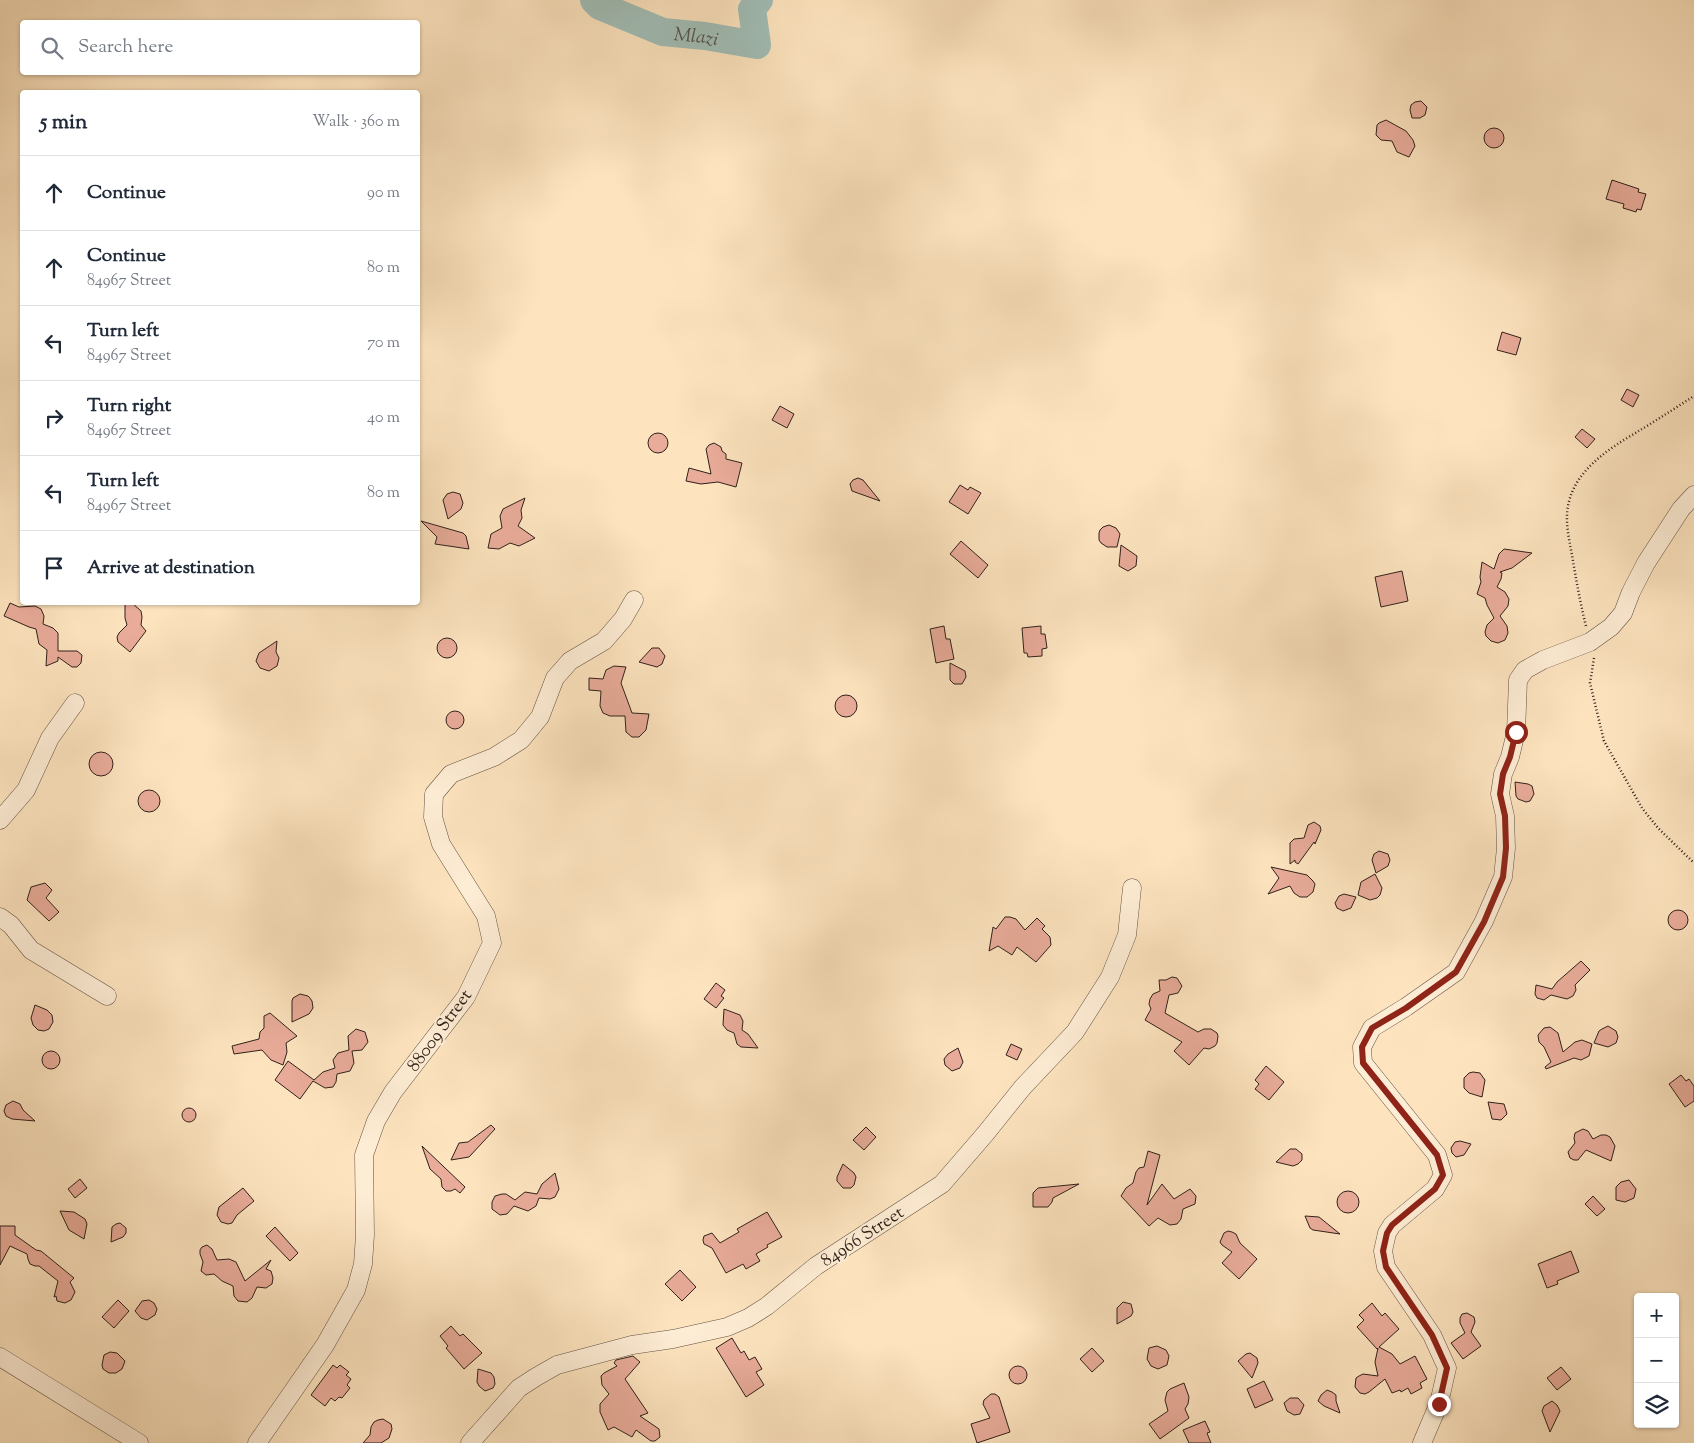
<!DOCTYPE html>
<html lang="en">
<head>
<meta charset="utf-8">
<style>
	body { margin:0; font-family:"Sorts Mill Goudy",serif; background:#f6f6f7; color:#1f2937 }
	.controls { position:absolute; right:15px; bottom:15px; display:grid; overflow:hidden; border-radius:5px; box-shadow:0 1px 4px #0004 }
	.controls button { width:45px; height:45px; display:grid; place-items:center; padding:0; border:0; border-bottom:1px solid #e0e1e3; background:#fff; color:#1f2937; font:25px sans-serif }
	.stop { position:absolute; width:15px; height:15px; margin:-11px; border:4px solid #8f2418; border-radius:50%; background:#fff }
	.stop.end { background:#8f2418; border-color:#fff; box-shadow:0 1px 5px #0008 }
	.list { margin:0; padding:0; list-style:none }
	h2 { display:flex; justify-content:space-between; align-items:center; height:65px; margin:0; padding:0 20px; font-size:21px }
	h2 small { font-size:16px; font-weight:400; color:#747a83 }
	.list li { display:grid; grid-template-columns:32px 1fr auto; gap:15px; align-items:center; box-sizing:border-box; height:75px; padding:0 20px; border-top:1px solid #e0e1e3 }
	.list b { display:block; font-size:19px; white-space:nowrap }
	.list p { margin:0; font-size:16px; white-space:nowrap; color:#747a83 }
	.list em { font-size:16px; font-style:normal; color:#747a83 }
	.icon { flex:none; width:28px; height:28px; fill:none; stroke:currentColor; stroke-width:2; stroke-linecap:round; stroke-linejoin:round }
	.map { position:relative; flex:none; width:1694px; height:1443px; overflow:hidden }
	.search { position:absolute; background:#fff; box-shadow:0 1px 4px #0004; left:20px; top:20px; width:400px; height:55px; display:flex; align-items:center; gap:12px; box-sizing:border-box; padding:0 18px; border-radius:5px; color:#747a83; font-size:19px }
	.panel { position:absolute; background:#fff; box-shadow:0 1px 4px #0004; left:20px; top:90px; width:400px; height:515px; border-radius:5px }
	.map>svg:first-child { display:block }
	.lines { fill:none; stroke-linecap:round; stroke-linejoin:round }
	.river { stroke:#a1beb7; stroke-width:28 }
	.building { fill:#e9ac9a; stroke:#30211a }
	.minor-casing { stroke:#635243; stroke-width:19 }
	.path { stroke:#30211a; stroke-width:2.5; stroke-dasharray:1 2.5; stroke-linecap:butt }
	.minor { stroke:#feedd5; stroke-width:18 }
	.route { stroke:#8f2418; stroke-width:6 }
	.labels { text-anchor:middle; stroke-width:4.5; stroke-linejoin:round; paint-order:stroke }
	.street-label { font-size:18px; fill:#30211a; stroke:#feedd5 }
	.water-label { font-size:19px; font-style:italic; fill:#525049; stroke:#feedd5 }
</style>
</head>
<body>
<div class="map">
<svg width="1694" height="1443" viewBox="0 0 1694 1443">
	<rect width="100%" height="100%" fill="#fde4bf"/>
	<filter id="stains"><feTurbulence type="fractalNoise" baseFrequency=".004" numOctaves="4"/><feColorMatrix values="0 0 0 0 .2 0 0 0 0 .09 0 0 0 0 .02 0 0 0 .5 -.17"/></filter>
	<radialGradient id="worn" r=".72"><stop offset=".6" stop-color="#630" stop-opacity="0"/><stop offset="1" stop-color="#630" stop-opacity=".3"/></radialGradient>
	<g class="lines">
		<path class="river" id="s1" d="M594 0 600 6 663 32 705 36 757 45 752 9 759 0"/>
	</g>
	<g class="building">
		<path d="M1421 101 1427 107 1425 115 1420 118H1412L1410 110 1411 105 1415 102Z"/>
		<path d="M1386 120 1406 131 1413 140 1415 146 1409 157 1397 152 1392 141 1381 140 1376 135 1377 125 1379 123Z"/>
		<circle cx="1494" cy="138" r="10"/>
		<path d="M1612 180 1639 189 1638 192 1646 194 1641 210 1637 209 1636 212 1623 208 1624 204 1606 199Z"/>
		<path d="M1502 332 1521 338 1516 355 1497 350Z"/>
		<path d="M1627 389 1639 395 1633 407 1621 400Z"/>
		<path d="M780 406 794 414 787 428 772 420Z"/>
		<path d="M1582 429 1595 439 1587 448 1575 437Z"/>
		<circle cx="658" cy="443" r="10"/>
		<path d="M714 443 721 447 722 451 726 454V459L742 463 736 487 718 482 701 484 686 481 689 468 711 474 706 449 709 445Z"/>
		<path d="M858 478 863 480 880 501 852 491 850 484 853 480Z"/>
		<path d="M960 485 968 490 970 487 981 493 968 514 949 502Z"/>
		<path d="M453 492 460 494 463 503 461 509 448 519 443 500 447 494Z"/>
		<path d="M525 498 521 510 522 518 518 526 535 538 519 546 510 543 499 549 488 548 491 534 502 528 500 516 503 509Z"/>
		<path d="M421 521 463 533 466 536 469 549 435 544 437 537Z"/>
		<path d="M1109 525 1116 528 1120 534 1117 547H1107L1101 543 1099 540V533L1100 530 1103 527Z"/>
		<path d="M961 541 988 565 978 578 950 554Z"/>
		<path d="M1121 545 1137 556 1136 566 1128 571 1119 566Z"/>
		<path d="M1504 549 1532 553 1512 568 1500 572 1502 573 1501 579 1497 587 1505 592 1509 599 1508 606 1500 616 1507 626 1508 633 1505 640 1498 643 1491 641 1486 636 1485 632 1487 625 1494 618 1487 605 1485 598 1477 594 1481 582 1480 577 1482 562 1494 569 1499 554Z"/>
		<path d="M1402 571 1408 601 1381 607 1375 577Z"/>
		<path d="M125 602H131L141 611 142 617 141 625 146 631 130 652 118 642 117 637 119 633 127 625 125 618Z"/>
		<path d="M10 603 19 607 35 606 41 609 44 616 43 624 53 628 58 633V651H77L82 655 81 663 77 667H72L58 657V661L46 666 47 650 39 644 36 629 29 627 4 616Z"/>
		<path d="M944 626 946 639H950L954 659 936 663 930 629Z"/>
		<path d="M1041 626V634H1045L1047 648 1042 649V656L1028 657 1027 653H1024L1022 628Z"/>
		<circle cx="447" cy="648" r="10"/>
		<path d="M277 641 276 652 279 658 277 666 269 671 260 668 256 661 259 653Z"/>
		<path d="M652 648H659L665 656 662 664 657 667 639 662Z"/>
		<path d="M950 663 965 671 966 677 962 684H954L950 680Z"/>
		<path d="M614 666 626 667 621 683 632 713 649 714 646 730 639 737H632L626 732 625 716H610L603 713 600 706 601 691 589 690V678L603 679 606 670Z"/>
		<circle cx="846" cy="706" r="11"/>
		<circle cx="455" cy="720" r="9"/>
		<circle cx="101" cy="764" r="12"/>
		<path d="M1515 782 1528 784 1532 786 1534 794 1530 801 1526 802 1518 799 1516 796Z"/>
		<circle cx="149" cy="801" r="11"/>
		<path d="M1314 822 1320 826 1321 830 1315 844 1314 842 1298 864 1295 862V860L1290 864V843L1294 839 1304 838 1308 825Z"/>
		<path d="M1379 851 1388 854 1390 860 1388 866 1376 873 1372 860 1374 854Z"/>
		<path d="M1271 867 1307 875 1313 881 1315 884 1313 892 1307 897H1300L1294 893 1290 886 1268 894 1279 878Z"/>
		<path d="M1375 874 1382 888 1380 895 1377 898 1370 900 1358 895 1361 882Z"/>
		<path d="M45 883 52 890 46 898 59 912 49 921 27 900 31 887Z"/>
		<path d="M1344 894 1356 897 1351 908 1343 911 1337 908 1335 903 1339 896Z"/>
		<circle cx="1678" cy="920" r="10"/>
		<path d="M1005 917H1010L1016 919 1025 930 1037 918 1045 926 1042 929 1050 937 1051 945 1036 962 1017 947 1012 955 998 946 989 951 993 927 996 929Z"/>
		<path d="M1581 961 1590 970 1575 985 1576 990 1573 996 1567 999 1551 995 1544 1000 1537 998 1535 994 1536 985 1552 989 1557 982Z"/>
		<path d="M1172 977 1177 978 1182 986 1178 993 1169 995 1165 1013 1198 1032 1204 1029H1211L1217 1033 1218 1036 1217 1043 1215 1046 1209 1049 1204 1048 1189 1065 1174 1051 1182 1042 1145 1020 1151 1009 1149 1004 1150 999 1153 994 1160 991 1159 980H1166Z"/>
		<path d="M716 983 725 990 721 996 724 998 716 1008 704 999Z"/>
		<path d="M300 994 308 996 310 998 312 1001 313 1008 309 1014 292 1022V1001L293 998Z"/>
		<path d="M35 1005 47 1010 52 1015 53 1022 49 1029 44 1031 38 1030 33 1025 31 1018Z"/>
		<path d="M724 1009 740 1015 743 1021 742 1030 748 1034 758 1048 741 1047 737 1044 734 1033 727 1030 723 1025Z"/>
		<path d="M270 1013 297 1036 286 1043 287 1052 283 1065 271 1060 262 1050 234 1054 232 1046 259 1039 260 1032 264 1028V1016Z"/>
		<path d="M1608 1026 1616 1031 1618 1037 1616 1043 1608 1047 1594 1043 1599 1031 1602 1029Z"/>
		<path d="M1550 1027 1558 1033 1563 1052 1575 1042 1582 1040 1592 1044 1589 1056 1581 1060 1574 1058 1546 1069 1545 1067 1551 1062 1544 1047 1539 1042 1538 1035 1544 1028Z"/>
		<path d="M356 1029 365 1032 368 1042 362 1050 352 1051 354 1063 350 1071 337 1074 336 1082 333 1087 325 1088 313 1081 300 1099 275 1080 288 1061 314 1080 323 1072 335 1068 333 1060 338 1053 349 1050 348 1036Z"/>
		<path d="M1011 1044 1022 1049 1017 1060 1006 1055Z"/>
		<path d="M958 1048 963 1062 960 1068 952 1071 945 1065 944 1059 948 1054Z"/>
		<circle cx="51" cy="1060" r="9"/>
		<path d="M1266 1066 1284 1082 1269 1100 1255 1089 1259 1084 1255 1080Z"/>
		<path d="M1473 1072 1480 1073 1485 1080 1482 1097 1469 1093 1464 1088V1078L1469 1073Z"/>
		<path d="M1681 1075 1686 1081 1689 1079 1694 1086V1101L1685 1107 1669 1084Z"/>
		<path d="M13 1101 20 1104 23 1110 35 1121 12 1119 6 1116 4 1111 6 1105Z"/>
		<path d="M1488 1102 1504 1104 1507 1114 1501 1120 1492 1119Z"/>
		<circle cx="189" cy="1115" r="7"/>
		<path d="M491 1125 495 1129 469 1157 451 1160 459 1143 468 1142Z"/>
		<path d="M866 1127 876 1137 864 1150 853 1140Z"/>
		<path d="M1583 1129 1588 1131 1593 1139 1601 1135H1606L1610 1137 1615 1146 1611 1161 1586 1150 1578 1160H1574L1570 1158 1568 1152 1575 1143 1574 1138 1575 1133Z"/>
		<path d="M1460 1141 1471 1144 1464 1155 1456 1157 1452 1153 1451 1148 1455 1142Z"/>
		<path d="M422 1146 465 1187 460 1193 455 1189 451 1191H446L442 1187 441 1179 430 1169Z"/>
		<path d="M1290 1149H1296L1302 1154V1160L1298 1164 1293 1166 1276 1162Z"/>
		<path d="M1148 1151 1160 1155 1147 1205 1162 1184 1174 1199 1190 1189 1196 1196 1195 1204 1183 1209 1181 1219 1177 1224 1170 1225 1158 1218 1149 1226 1121 1196 1126 1188 1133 1183 1136 1172 1139 1168 1144 1167Z"/>
		<path d="M843 1164 854 1173 856 1177 854 1185 851 1188H843L837 1181V1177Z"/>
		<path d="M555 1173 559 1189 555 1197 550 1199 539 1198 536 1206 528 1211 514 1206 507 1214 500 1215 492 1209V1202L495 1196 502 1194H506L515 1200 525 1192 537 1194 542 1184Z"/>
		<path d="M80 1179 87 1188 75 1198 68 1189Z"/>
		<path d="M1629 1180 1636 1189 1634 1198 1625 1202 1616 1200V1187L1621 1182Z"/>
		<path d="M1079 1184 1053 1198 1052 1202 1048 1207H1033V1193L1038 1188Z"/>
		<path d="M243 1188 254 1201 237 1215 232 1223 228 1224 221 1222 217 1215 219 1207Z"/>
		<circle cx="1348" cy="1202" r="11"/>
		<path d="M1593 1196 1605 1209 1597 1216 1585 1204Z"/>
		<path d="M60 1211 74 1212 85 1219 87 1224 84 1239 69 1230Z"/>
		<path d="M767 1212 782 1237 767 1245 768 1247 756 1254 760 1261 746 1269 743 1264 726 1273 712 1248 704 1244 703 1240 704 1236 712 1233 720 1243 739 1232 737 1229Z"/>
		<path d="M1305 1216 1319 1217 1340 1234 1313 1230 1310 1228Z"/>
		<path d="M120 1223 126 1228V1233L123 1237 111 1242 112 1227 116 1224Z"/>
		<path d="M0 1226H15V1235L36 1250 41 1251 74 1278 70 1282 75 1292 71 1300 65 1303 57 1301 56 1296 54 1297 58 1281 39 1266H35L30 1264 28 1259 27 1254 10 1246 0 1265Z"/>
		<path d="M275 1227 298 1253 290 1261 266 1236Z"/>
		<path d="M1228 1231 1232 1232 1236 1234 1240 1243 1257 1259 1239 1279 1222 1263 1232 1252 1222 1245 1220 1242 1224 1233Z"/>
		<path d="M207 1245 212 1249 217 1260 229 1259 236 1262 245 1281 271 1260 266 1269 271 1271 273 1278 272 1284 266 1288 257 1287 252 1298 247 1302 238 1301 234 1296 233 1286 222 1281 214 1274 206 1275 201 1271 203 1262 200 1254V1250L202 1247Z"/>
		<path d="M1571 1251 1579 1272 1557 1281 1558 1284 1547 1288 1538 1264Z"/>
		<path d="M680 1270 696 1287 682 1301 665 1284Z"/>
		<path d="M118 1300 129 1311 114 1328 102 1317Z"/>
		<path d="M149 1300 154 1303 157 1309 155 1315 147 1320 141 1318 135 1311 142 1301Z"/>
		<path d="M1123 1302 1131 1304 1133 1312 1131 1316 1117 1324V1308Z"/>
		<path d="M1372 1303 1382 1316 1385 1313 1399 1329 1379 1347 1392 1354 1400 1364 1415 1356 1427 1379 1420 1383 1422 1388 1411 1394 1408 1388 1401 1392 1400 1390 1392 1393 1385 1379 1369 1392 1365 1394 1360 1393 1355 1387 1356 1378 1359 1376 1363 1374 1378 1376 1375 1362 1378 1348 1377 1349 1357 1327 1364 1320 1359 1315Z"/>
		<path d="M1467 1313 1474 1317 1475 1322 1471 1332 1481 1346 1463 1359 1451 1343 1465 1333 1460 1323V1318L1462 1314Z"/>
		<path d="M451 1326 460 1336 463 1334 482 1353 464 1369 446 1348 448 1346 440 1336Z"/>
		<path d="M732 1338 741 1353 744 1351 749 1360 755 1357 762 1369 756 1372 764 1385 746 1397 716 1348Z"/>
		<path d="M1157 1346 1166 1350 1169 1356 1167 1365 1158 1369 1151 1366 1147 1359 1149 1348Z"/>
		<path d="M1092 1348 1104 1361 1092 1372 1080 1359Z"/>
		<path d="M110 1352 117 1353 125 1361 122 1369 116 1373H109L103 1369 102 1365 104 1355Z"/>
		<path d="M1250 1353 1257 1358 1258 1363 1252 1378 1238 1361 1246 1354Z"/>
		<path d="M633 1356 640 1362 625 1379 648 1413 640 1416 659 1429 660 1437 655 1441H651L636 1430 632 1437 614 1427 608 1430 600 1412V1404L609 1394 602 1385 601 1376 604 1373 617 1366 614 1363 616 1360Z"/>
		<path d="M333 1365 337 1368 340 1365 349 1372 346 1375 351 1379 347 1385 350 1388 342 1398 339 1397 335 1401 331 1398 325 1406 311 1395Z"/>
		<circle cx="1018" cy="1375" r="9"/>
		<path d="M1561 1367 1571 1379 1557 1390 1547 1378Z"/>
		<path d="M478 1369 491 1373 494 1377 495 1384 493 1388 485 1391 479 1386 477 1382Z"/>
		<path d="M1264 1381 1273 1400 1255 1408 1247 1389Z"/>
		<path d="M1184 1383 1189 1397 1188 1404 1185 1409 1189 1418 1160 1439 1149 1424 1168 1411 1165 1400 1167 1392 1170 1389Z"/>
		<path d="M1327 1390 1332 1392 1336 1395V1401L1340 1413 1324 1406 1318 1401 1321 1395Z"/>
		<path d="M991 1394H995L999 1397 1010 1432 977 1443 971 1424 990 1418 983 1404 984 1400Z"/>
		<path d="M1290 1398H1298L1304 1405 1300 1414 1294 1415 1287 1411 1284 1403Z"/>
		<path d="M1552 1401 1557 1405 1560 1411 1550 1432 1542 1411 1544 1406Z"/>
		<path d="M383 1419 391 1424 392 1429 389 1438 381 1443H363L370 1435 371 1427 374 1422 378 1420Z"/>
		<path d="M1205 1421 1210 1432 1207 1433 1211 1443H1189L1183 1430Z"/>
	</g>
	<g class="lines">
		<g class="minor-casing">
			<g id="minor">
				<path d="M0 820 26 790 50 738 75 703"/>
				<path d="M0 917 11 925 31 950 107 996"/>
				<path d="M0 1357 139 1443"/>
				<path d="M257 1443 325 1345 356 1290 363 1264 365 1235 364 1155 376 1121 393 1092 466 997 492 943 486 916 441 844 433 817 434 794 451 774 494 757 521 740 540 717 555 678 570 661 604 641 623 619 634 600"/>
				<path d="M470 1443 519 1388 536 1377 557 1365 632 1345 673 1339 727 1327 748 1318 767 1306 816 1266 942 1184 986 1133 1023 1087 1075 1032 1110 977 1127 935 1132 888"/>
				<path d="M1422 1443 1439 1403 1447 1368 1432 1335 1386 1267 1383 1251 1387 1233 1392 1225 1435 1189 1443 1175 1437 1155 1363 1063 1362 1047 1372 1028 1406 1007 1456 972 1484 921 1503 877 1506 848 1505 816 1500 794 1503 774 1510 757 1516 732 1518 680 1525 670 1543 660 1590 642 1611 627 1623 613 1631 592 1646 563 1681 509 1694 495"/>
			</g>
		</g>
		<g class="path">
			<path d="M1586 626C1580 602 1576 579 1572 555 1569 539 1565 522 1568 506 1575 468 1612 447 1642 429 1660 418 1677 407 1694 396"/>
			<path d="M1594 658 1590 683 1604 741 1642 808 1658 828 1694 863"/>
		</g>
		<use href="#minor" class="minor"/>
	</g>
	<g class="lines">
		<path class="route" d="M1439 1404 1447 1368 1432 1335 1386 1267 1383 1251 1387 1233 1392 1225 1435 1189 1443 1175 1437 1155 1363 1063 1362 1047 1372 1028 1406 1008 1456 972 1484 922 1503 877 1506 848 1505 816 1500 794 1503 774 1510 757 1516 732"/>
	</g>
	<g class="labels">
		<g class="street-label">
			<text transform="translate(439 1030) rotate(-54)" y="6">88009 Street</text>
			<text transform="translate(862 1236) rotate(-33)" y="6">84966 Street</text>
		</g>
		<g class="water-label">
			<text dy="7" stroke="none"><textPath href="#s1" startOffset="110">Mlazi</textPath></text>
		</g>
	</g>
	<rect width="100%" height="100%" filter="url(#stains)"/>
	<rect width="100%" height="100%" fill="url(#worn)"/>
</svg>
<div class="controls">
<button>+</button>
<button>−</button>
<button><svg class="icon" aria-label="layers" viewBox="0 0 24 24"><path d="M12 4l9 5-9 5-9-5zM3 14l9 5 9-5"/></svg></button>
</div>
<div class="stop" style="left:1516px;top:732px"></div>
<div class="stop end" style="left:1439px;top:1404px"></div>
<div class="search"><svg class="icon" aria-label="search" viewBox="0 0 24 24"><circle cx="10" cy="10" r="6"/><path d="M15 15l6 6"/></svg>Search here</div>
<section class="panel">
<h2>5 min<small>Walk · 360 m</small></h2>
<ul class="list">
<li><svg class="icon" aria-label="ahead" viewBox="0 0 24 24"><path d="M12 20V5M6 11l6-6 6 6"/></svg><div><b>Continue</b></div><em>90 m</em></li>
<li><svg class="icon" aria-label="ahead" viewBox="0 0 24 24"><path d="M12 20V5M6 11l6-6 6 6"/></svg><div><b>Continue</b><p>84967 Street</p></div><em>80 m</em></li>
<li><svg class="icon" aria-label="left" viewBox="0 0 24 24"><path d="M17 20v-9H6M10 6l-5 5 5 5"/></svg><div><b>Turn left</b><p>84967 Street</p></div><em>70 m</em></li>
<li><svg class="icon" aria-label="right" viewBox="0 0 24 24"><path d="M7 20v-9h11M14 6l5 5-5 5"/></svg><div><b>Turn right</b><p>84967 Street</p></div><em>40 m</em></li>
<li><svg class="icon" aria-label="left" viewBox="0 0 24 24"><path d="M17 20v-9H6M10 6l-5 5 5 5"/></svg><div><b>Turn left</b><p>84967 Street</p></div><em>80 m</em></li>
<li><svg class="icon" aria-label="arrive" viewBox="0 0 24 24"><path d="M6 21V4h12l-3 4 3 4H6"/></svg><div><b>Arrive at destination</b></div></li>
</ul>
</section>
</div>
</body>
</html>
